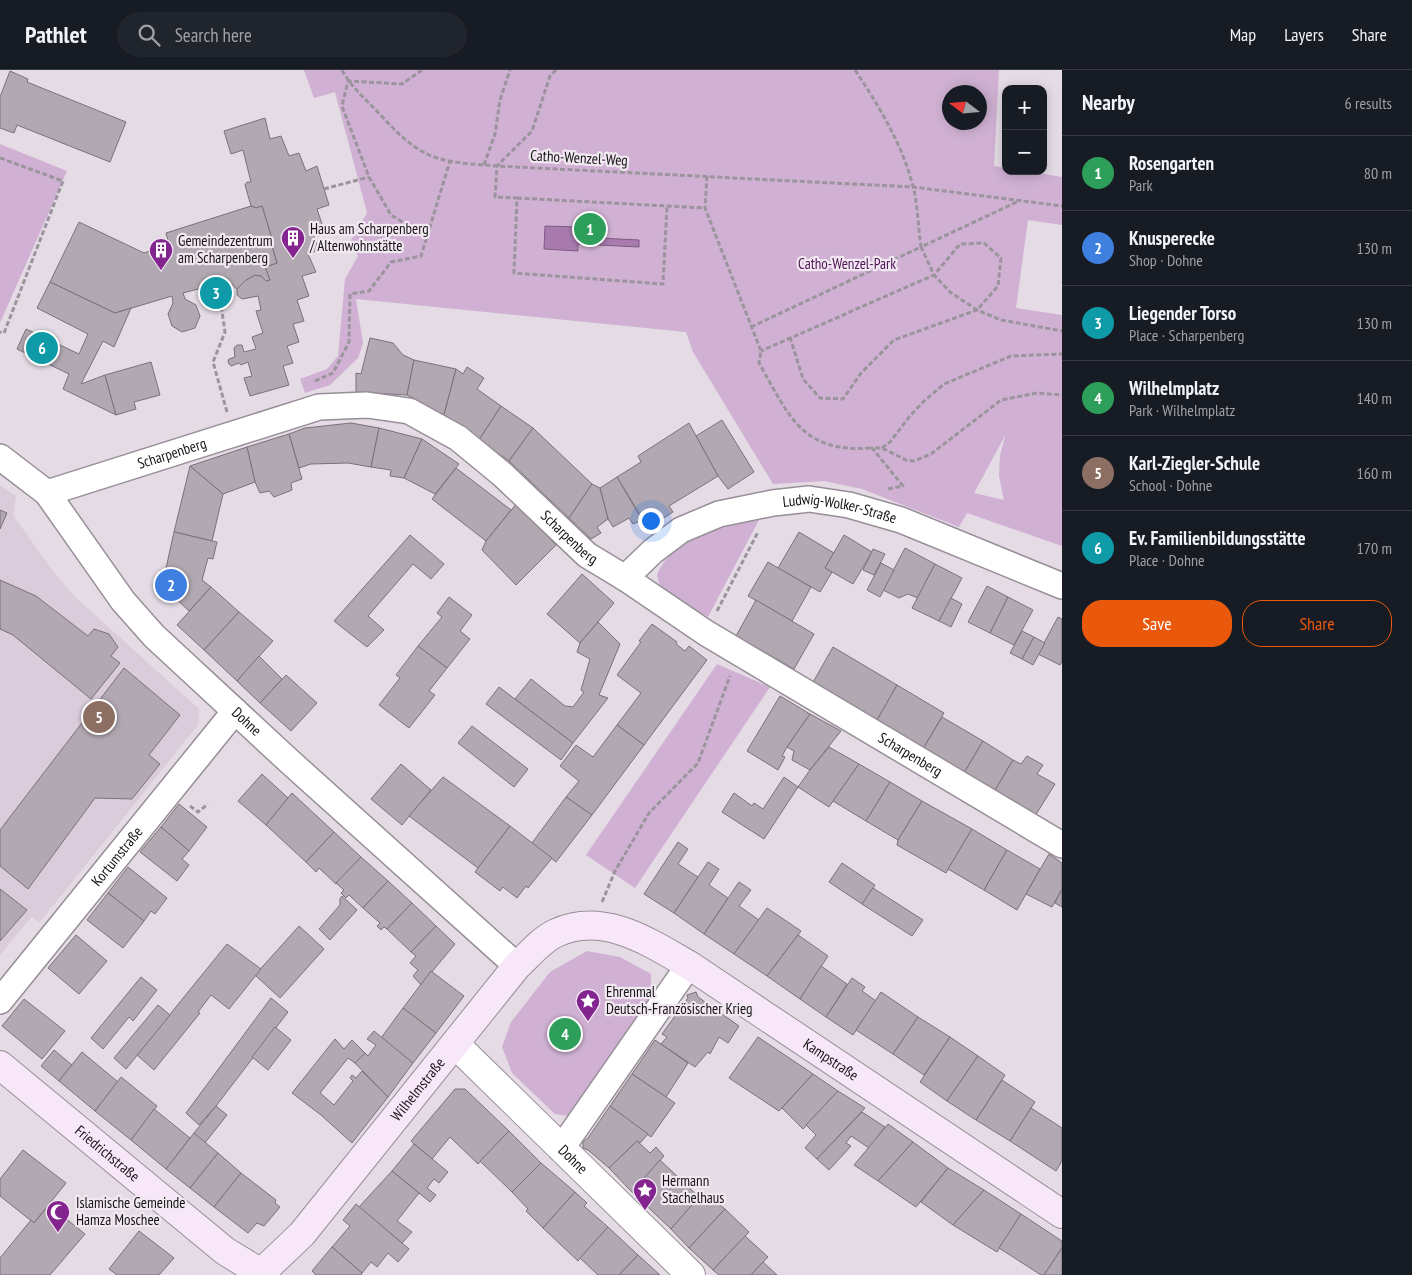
<!DOCTYPE html>
<html lang="en">
<head>
<meta charset="utf-8">
<style>
	body { margin:0; font-family:"PT Sans Narrow",sans-serif; background:#20242c; color:#f1f3f6 }
	.controls { position:absolute; right:15px; top:15px; display:grid; overflow:hidden; border-radius:10px; box-shadow:0 2px 12px #0003 }
	.controls button { width:45px; height:45px; display:grid; place-items:center; padding:0; border:0; border-bottom:1px solid #363941; background:#171b24; color:#f1f3f6; font:25px sans-serif }
	.compass { position:absolute; left:942px; top:15px; width:45px; height:45px; border-radius:50%; background:#171b24; box-shadow:0 2px 12px #0003; rotate:286deg }
	.you { position:absolute; left:650px; top:450px; width:18px; height:18px; margin:-12px; border:4px solid #fff; border-radius:50%; background:#1a73e8; box-shadow:0 0 0 8px #1a73e833 }
	.badge { display:grid; place-items:center; width:32px; height:32px; border-radius:50%; background:#ea580c; color:#fff; font-size:16px; font-weight:700 }
	.pin { position:absolute; translate:-50% -50%; border:2px solid #fff; box-shadow:0 1px 5px #0006 }
	.list { margin:0; padding:0; list-style:none }
	h2 { display:flex; justify-content:space-between; align-items:center; height:65px; margin:0; padding:0 20px; font-size:21px }
	h2 small { font-size:16px; font-weight:400; color:#9ea1a6 }
	.list li { display:grid; grid-template-columns:32px 1fr auto; gap:15px; align-items:center; box-sizing:border-box; height:75px; padding:0 20px; border-top:1px solid #363941 }
	.list b { display:block; font-size:19px; white-space:nowrap }
	.list p { margin:0; font-size:16px; white-space:nowrap; color:#9ea1a6 }
	.list em { font-size:16px; font-style:normal; color:#9ea1a6 }
	.actions { display:flex; gap:10px; padding:15px 20px }
	.actions a { flex:1; padding:11px 0; border:1px solid #ea580c; border-radius:20px; text-align:center; font-size:18px; color:#ea580c }
	.actions .main { background:#ea580c; color:#fff }
	.icon { flex:none; width:28px; height:28px; fill:none; stroke:currentColor; stroke-width:2; stroke-linecap:round; stroke-linejoin:round }
	.map { position:relative; flex:none; width:1062px; height:1205px; overflow:hidden }
	header { display:flex; align-items:center; gap:30px; box-sizing:border-box; height:70px; padding:0 25px; background:#171b24; border-bottom:1px solid #363941 }
	header strong { font-size:24px }
	nav { display:flex; gap:28px; margin-inline-start:auto; font-size:18px }
	.search { width:350px; height:45px; background:#20242c; display:flex; align-items:center; gap:12px; box-sizing:border-box; padding:0 18px; border-radius:28px; color:#9ea1a6; font-size:19px }
	main { display:flex }
	aside { flex:1; background:#171b24 }
	.map>svg:first-child { display:block }
	.built { fill:#dbccdc }
	.green { fill:#d0b1d3; fill-rule:evenodd }
	.water { fill:#a97aae; stroke:#7d5b80 }
	.building { fill:#b1a8b2; stroke:#7a717a }
	.lines { fill:none; stroke-linecap:round; stroke-linejoin:round }
	.minor-casing { stroke:#978f98; stroke-width:28 }
	.tertiary-casing { stroke:#978f98; stroke-width:30 }
	.secondary-casing { stroke:#978f98; stroke-width:30 }
	.path { stroke:#9b949c; stroke-width:3; stroke-dasharray:5 2.5; stroke-linecap:butt }
	.minor { stroke:#fff; stroke-width:25 }
	.tertiary { stroke:#fff; stroke-width:28 }
	.secondary { stroke:#f8e6f9; stroke-width:28 }
	.labels { text-anchor:middle; stroke-width:4.5; stroke-linejoin:round; paint-order:stroke }
	.street-label { font-size:15px; fill:#161316; stroke:#f1e8f2 }
	.poi-label { font-size:15px; fill:#161316; stroke:#f1e8f2; text-anchor:start }
	.park-label { font-size:15px; fill:#501657; stroke:#f1e8f2 }
</style>
</head>
<body>
<header>
<strong>Pathlet</strong>
<div class="search"><svg class="icon" aria-label="search" viewBox="0 0 24 24"><circle cx="10" cy="10" r="6"/><path d="M15 15l6 6"/></svg>Search here</div>
<nav><a>Map</a><a>Layers</a><a>Share</a></nav>
</header>
<main>
<div class="map">
<svg width="1062" height="1205" viewBox="0 0 1062 1205">
	<rect width="100%" height="100%" fill="#e4dbe5"/>
	<path class="built" d="M0 415 16 426 13 445 52 500 74 526 199 639 198 655 39 853 32 846 0 885Z"/>
	<g class="green">
		<path d="M304 0H999L994 96 1006 98V101H1028L1062 107V155L1028 150 1016 238 1062 245V476L967 443 959 457 862 419 824 411 773 414 693 282 686 262 356 229 363 273 358 288 330 315 305 323 300 309 327 299 338 286 345 209 358 186 351 170 367 143 335 22 314 28ZM949 22H979V52H949ZM1006 364 1000 385 999 406 1004 430 974 423Z"/>
		<path d="M0 74 67 101 0 253Z"/>
		<path d="M760 448 708 547 665 522 660 517 657 505C672 466 724 457 760 448Z"/>
		<path d="M717 594 770 617 635 818 586 785Z"/>
		<path d="M587 881 620 887 651 904V925L568 1046 555 1044 512 1003 502 977 511 952 550 902Z"/>
	</g>
	<path class="water" d="M545 156 578 157 579 167 639 170V177L578 174V181L544 179Z"/>
	<g class="building">
		<path d="M10 1 28 9 27 12 126 52 110 92 17 55 14 63 0 58V27Z"/>
		<path d="M265 48 270 69 281 66 289 86 299 83 306 101 317 96 329 135 317 139 323 157 312 161 319 180 308 184 316 202 302 206 309 226 297 230 304 251 293 254 299 272 287 276 293 293 283 296 289 315 250 326 244 308 252 306 248 292 241 295 239 293 231 296 229 294 228 291 229 289 235 287 234 278 237 275H242L244 282 256 279 252 267 263 263 256 241 261 240 258 226 242 229 237 225V219L246 210 255 205 261 206 266 211 270 210 265 197 277 193 271 173 273 172 262 136 256 138 251 136 245 115 247 112H251L243 80 231 84 224 61Z"/>
		<path d="M251 136 256 138 262 136 273 172 271 173 277 193 265 197 270 210 266 211 261 206 255 205 246 210 237 219 228 211 183 223 185 229 196 235 200 246 195 258 182 262 172 256 168 244 173 233 172 226 115 243 50 212 79 152 144 183 169 174 166 163Z"/>
		<path d="M50 212 115 243 131 238 114 277 103 271 81 314 105 305 116 345 63 319 69 304 17 279 26 259 79 284 88 264 37 238Z"/>
		<path d="M370 268 393 273 403 285 414 290 407 325 356 322V303L361 304Z"/>
		<path d="M414 290 456 299 444 345 407 325Z"/>
		<path d="M151 292 160 325 134 332 136 339 116 345 105 305Z"/>
		<path d="M467 297 484 308 477 319 501 336 479 370 444 345 456 299 463 304Z"/>
		<path d="M501 336 533 358 509 391 479 370Z"/>
		<path d="M722 350 754 402 728 419 718 406 696 366Z"/>
		<path d="M351 353 379 358 371 397 348 393 311 394 299 398 289 364 305 358Z"/>
		<path d="M689 353 718 406 669 436 673 442 648 458 617 407 641 392 638 386Z"/>
		<path d="M379 358 422 369 404 408 390 406 391 400 371 397Z"/>
		<path d="M533 358 592 414 569 448 509 391Z"/>
		<path d="M289 364 302 409 291 413 292 420 274 427 269 421 260 423 255 412 247 377Z"/>
		<path d="M422 369 459 394 435 424 404 408Z"/>
		<path d="M247 377 255 412 223 424 190 396Z"/>
		<path d="M190 396 223 424 212 471 174 462Z"/>
		<path d="M456 398 511 440 486 471 432 429Z"/>
		<path d="M617 407 642 450 633 454 629 448 613 457 608 449 600 418Z"/>
		<path d="M592 414 600 418 608 449 597 457 601 463 591 469 569 448Z"/>
		<path d="M517 433 556 475 516 515 482 480 486 471Z"/>
		<path d="M0 440 7 443 0 459Z"/>
		<path d="M174 462 217 472 213 489 208 488 202 510 211 517 189 541 171 524 167 515V508L164 507Z"/>
		<path d="M799 462 834 483 825 498 832 502 820 522 778 498Z"/>
		<path d="M410 465 444 494 431 509 413 494 368 546 384 560 367 577 334 551Z"/>
		<path d="M844 465 872 482 853 514 825 498Z"/>
		<path d="M905 478 935 494 918 528 908 524 899 528 883 520Z"/>
		<path d="M873 479 885 484 874 505 863 500Z"/>
		<path d="M768 492 811 517 792 551 748 526Z"/>
		<path d="M881 493 894 500 880 527 867 520Z"/>
		<path d="M935 494 962 508 939 551 912 538Z"/>
		<path d="M582 504 614 533 580 573 547 544Z"/>
		<path d="M0 510 36 526 88 566 94 559 109 564 118 577 111 586 120 593 91 629 13 565 0 559Z"/>
		<path d="M987 516 1008 527 990 563 968 552Z"/>
		<path d="M211 517 239 542 204 580 177 555Z"/>
		<path d="M449 527 472 545 460 561 470 569 447 598 418 576 442 547 437 543Z"/>
		<path d="M1008 527 1033 540 1014 575 990 563Z"/>
		<path d="M951 528 962 534 951 557 939 551Z"/>
		<path d="M756 530 814 564 794 599 736 566Z"/>
		<path d="M239 542 273 571 237 611 204 580Z"/>
		<path d="M1058 547 1062 549V591L1060 595 1038 584Z"/>
		<path d="M598 552 620 574 599 625 608 628 573 673 515 629 531 609 565 636 573 637 584 622 581 620 590 589 577 582 580 573Z"/>
		<path d="M652 554 677 572 676 574 685 581 689 576 707 590 644 675 617 655 641 623 617 605 641 572 639 571Z"/>
		<path d="M1022 561 1034 567 1022 589 1010 583Z"/>
		<path d="M1034 567 1045 573 1033 595 1022 589Z"/>
		<path d="M418 576 447 598 429 621 435 625 409 658 379 635 400 608 396 605Z"/>
		<path d="M833 577 897 615 876 652 812 614Z"/>
		<path d="M259 586 282 609 260 633 237 611Z"/>
		<path d="M124 598 180 645 149 685 160 694 132 729 95 728 28 819 0 796V760Z"/>
		<path d="M286 605 317 633 291 661 260 633Z"/>
		<path d="M897 615 944 643 923 679 876 652Z"/>
		<path d="M499 617 573 673 561 690 486 634Z"/>
		<path d="M780 626 810 644 787 677 782 686 785 687 778 700 747 681Z"/>
		<path d="M810 644 841 661 810 700 792 690 794 681 787 677Z"/>
		<path d="M942 647 983 671 964 703 923 679Z"/>
		<path d="M617 655 644 675 592 745 566 727 579 711 560 696 576 675 593 687Z"/>
		<path d="M472 656 528 699 514 717 458 673Z"/>
		<path d="M983 671 1013 690 994 722 964 703Z"/>
		<path d="M829 677 859 694 829 737 798 717 810 700Z"/>
		<path d="M1027 686 1043 695 1037 704 1055 714 1035 746 994 722 1013 690 1021 694Z"/>
		<path d="M401 694 431 720 402 755 371 729Z"/>
		<path d="M859 694 890 712 866 751 833 731Z"/>
		<path d="M262 704 288 728 266 755 238 731Z"/>
		<path d="M443 707 510 756 478 798 409 746Z"/>
		<path d="M784 707 798 717 764 769 722 742 734 723 752 736 754 733 763 739Z"/>
		<path d="M890 712 922 731 898 770 866 751Z"/>
		<path d="M292 723 334 762 306 792 266 755Z"/>
		<path d="M566 727 592 745 556 792 532 773Z"/>
		<path d="M922 731 972 759 946 803 897 775 898 770Z"/>
		<path d="M179 734 207 757 189 781 161 757Z"/>
		<path d="M510 756 552 788 528 818 526 816 517 828 503 817 500 821 475 802Z"/>
		<path d="M161 757 189 781 182 789 189 795 177 811 140 782Z"/>
		<path d="M972 759 1007 780 984 820 948 799Z"/>
		<path d="M334 762 361 787 336 814 319 798 316 802 306 792Z"/>
		<path d="M678 772 688 779 678 794 698 807 674 843 644 824Z"/>
		<path d="M1007 780 1040 799 1017 840 984 820Z"/>
		<path d="M1049 784 1062 793V819L1052 837 1026 824Z"/>
		<path d="M361 787 388 811 363 838 349 825 346 828 341 823 344 820 336 813Z"/>
		<path d="M708 792 719 799 709 815 728 828 704 864 674 843Z"/>
		<path d="M842 793 875 815 862 834 829 812Z"/>
		<path d="M128 797 167 828 155 844 151 841 144 851 108 823Z"/>
		<path d="M388 811 412 833 387 859 384 857 381 860 377 856 380 853 363 838Z"/>
		<path d="M739 812 751 820 739 836 759 850 734 884 704 864Z"/>
		<path d="M873 818 923 850 912 866 862 834Z"/>
		<path d="M0 819 27 840 0 871Z"/>
		<path d="M1062 819V837L1055 833Z"/>
		<path d="M108 823 144 851 123 878 87 850Z"/>
		<path d="M342 826 357 840 330 870 319 859 340 835V829Z"/>
		<path d="M412 833 436 856 411 882 387 859Z"/>
		<path d="M767 838 801 861 767 906 734 884Z"/>
		<path d="M299 856 324 879 280 928 255 905Z"/>
		<path d="M436 856 455 874 421 915 413 906 418 900 410 893 416 886 411 882Z"/>
		<path d="M76 865 107 891 79 924 48 898Z"/>
		<path d="M798 865 828 886 800 929 767 906Z"/>
		<path d="M227 874 261 899 229 939 211 925 198 942 200 943 154 1000 137 985Z"/>
		<path d="M821 896 847 914 826 947 800 929Z"/>
		<path d="M431 901 464 926 436 963 403 938Z"/>
		<path d="M141 907 157 920 133 951 129 947 103 979 91 968Z"/>
		<path d="M852 908 865 917 862 921 876 931 853 965 826 947Z"/>
		<path d="M696 922 698 927 739 956 728 973 719 967 710 984 708 982 695 997 661 974 667 967 662 964 688 928 687 925Z"/>
		<path d="M881 922 918 947 893 984 856 960Z"/>
		<path d="M271 928 288 942 216 1036 199 1055 186 1043Z"/>
		<path d="M24 929 65 961 42 989 2 956Z"/>
		<path d="M158 935 170 945 126 999 114 988Z"/>
		<path d="M403 938 436 963 413 993 381 968Z"/>
		<path d="M918 947 950 967 924 1005 893 984Z"/>
		<path d="M275 957 291 970 268 1000 252 987Z"/>
		<path d="M374 961 413 993 388 1027 355 993 365 983 368 986 376 975 367 969Z"/>
		<path d="M758 967 813 1004 779 1041 729 1008Z"/>
		<path d="M950 967 978 986 947 1031 920 1012Z"/>
		<path d="M335 969 344 979 352 970 365 983 355 993 348 988 320 1023 334 1035 353 1011 350 1008 352 1005 356 1008 362 1001 388 1027 352 1073 321 1045 292 1023Z"/>
		<path d="M655 970 688 993 666 1027 632 1004Z"/>
		<path d="M54 980 72 995 59 1011 41 996Z"/>
		<path d="M82 982 118 1012 95 1041 59 1011Z"/>
		<path d="M978 986 1005 1005 976 1050 947 1031Z"/>
		<path d="M632 1004 675 1033 651 1067 610 1036Z"/>
		<path d="M813 1004 838 1021 803 1059 782 1038Z"/>
		<path d="M121 1007 157 1036 131 1070 95 1041Z"/>
		<path d="M1002 1010 1035 1032 1010 1071 976 1050Z"/>
		<path d="M455 1019H465L509 1061 478 1094 450 1067 432 1089 411 1071Z"/>
		<path d="M838 1021 865 1038 817 1089 805 1078 816 1065 806 1055Z"/>
		<path d="M216 1036 227 1045 204 1074 194 1063Z"/>
		<path d="M610 1036 648 1064 640 1073 637 1071 609 1098 588 1080 583 1078V1072L588 1068Z"/>
		<path d="M1031 1038 1062 1058V1091L1056 1101 1010 1071Z"/>
		<path d="M154 1039 190 1068 166 1099 131 1070Z"/>
		<path d="M862 1042 885 1057 869 1078 851 1066 846 1073 851 1076 829 1100 817 1089Z"/>
		<path d="M888 1054 913 1072 878 1111 854 1095Z"/>
		<path d="M509 1061 541 1093 512 1122 480 1091Z"/>
		<path d="M194 1063 218 1083 190 1118 166 1099Z"/>
		<path d="M637 1071 650 1083 656 1077 664 1086 632 1122 609 1098Z"/>
		<path d="M913 1072 948 1098 916 1137 878 1111Z"/>
		<path d="M414 1074 448 1102 439 1113 434 1109 427 1118 436 1125 430 1132 392 1101Z"/>
		<path d="M23 1080 66 1113 34 1153 0 1126V1109Z"/>
		<path d="M218 1083 241 1103 214 1137 190 1118Z"/>
		<path d="M660 1090 699 1127 671 1159 632 1122Z"/>
		<path d="M541 1093 575 1122 543 1158 526 1141 528 1139 512 1122Z"/>
		<path d="M948 1098 984 1120 953 1155 921 1132Z"/>
		<path d="M392 1101 419 1123 397 1151 412 1162 402 1173 359 1137Z"/>
		<path d="M241 1103 276 1130 275 1133 280 1137 264 1156 257 1153 248 1163 214 1137Z"/>
		<path d="M984 1120 1021 1144 997 1182 953 1155Z"/>
		<path d="M575 1122 587 1133 584 1136 608 1157 578 1191 543 1158Z"/>
		<path d="M703 1122 725 1139 689 1178 671 1159Z"/>
		<path d="M356 1134 409 1179 398 1192 388 1183 377 1197 371 1192 362 1203 332 1177 350 1156 343 1150Z"/>
		<path d="M49 1135 85 1164 50 1205H0V1188L31 1150 34 1153Z"/>
		<path d="M725 1139 749 1162 713 1200 689 1178Z"/>
		<path d="M1021 1144 1062 1171V1178L1044 1205H1041L999 1178Z"/>
		<path d="M608 1157 638 1185 619 1205H598L580 1188Z"/>
		<path d="M139 1161 174 1188 159 1205H117L109 1199Z"/>
		<path d="M745 1166 768 1187 751 1205H719L713 1200Z"/>
		<path d="M332 1177 362 1203 361 1205H316L312 1201Z"/>
		<path d="M1062 1178V1205H1044Z"/>
		<path d="M638 1185 660 1205H619Z"/>
		<path d="M763 1192 777 1205H751Z"/>
	</g>
	<g class="lines">
		<g class="minor-casing">
			<g id="minor">
				<path id="s1" d="M0 387 47 423 123 531 154 566 289 691 517 896"/>
				<path id="s2" d="M47 423 319 337 367 335 409 341 458 368 503 405 587 485 625 508 706 563 1062 775"/>
				<path id="s3" d="M625 508 653 481 681 460 719 444 773 433 809 429 849 435 901 450 1062 516"/>
				<path id="s4" d="M0 931 235 641"/>
				<path d="M561 1079 689 895"/>
			</g>
		</g>
		<g class="tertiary-casing">
			<g id="tertiary">
				<path id="s5" d="M455 974 691 1205"/>
			</g>
		</g>
		<g class="secondary-casing">
			<g id="secondary">
				<path id="s6" d="M0 995 225 1181 261 1203 302 1164 517 896C529 885 541 870 556 863 603 841 649 872 689 895L1062 1144"/>
			</g>
		</g>
		<g class="path">
			<path d="M342 0C350 15 362 26 374 38 390 55 407 75 429 85 450 94 475 94 497 96L913 117 1062 136"/>
			<path d="M422 0 402 14 348 11 342 36 369 107 391 145 427 167"/>
			<path d="M556 0 550 6 532 61 497 96 495 127 517 128 514 203 663 214 667 135"/>
			<path d="M855 0C879 36 902 74 913 116 918 136 918 157 921 177L1021 130"/>
			<path d="M0 88 63 111 4 263 0 262"/>
			<path d="M484 95 495 64 500 30 510 0"/>
			<path d="M707 106 705 138 761 281 759 293C790 347 801 383 872 378"/>
			<path d="M324 119 369 107"/>
			<path d="M517 128 705 138"/>
			<path d="M751 257 921 177 934 205 950 222 977 240 998 216 1001 188 984 173 960 174 934 205 761 281"/>
			<path d="M790 267 803 309 820 328 843 329 861 303 894 270 977 240 1001 250 1062 261"/>
			<path d="M315 311 333 303 349 272 350 224 369 221 391 192 421 186 450 91"/>
			<path d="M227 342 213 292 225 262 220 228 232 215"/>
			<path d="M882 378 890 372 910 346 923 332 944 314 1011 286 1062 284"/>
			<path d="M888 419 903 416 872 378H882L906 390 914 391 931 384 1001 330 1037 323 1062 325"/>
			<path d="M717 541 758 462"/>
			<path d="M190 736 198 742 208 734"/>
			<path d="M602 832 615 801 649 743 698 693 730 606"/>
		</g>
		<use href="#minor" class="minor"/>
		<use href="#tertiary" class="tertiary"/>
		<use href="#secondary" class="secondary"/>
	</g>
	<defs>
		<g id="building-pin" transform="scale(1.25)"><path d="M0 17L-7.5 6A9.5 9.5 0 1 1 7.5 6Z" fill="#84258f" stroke="#f1e8f2"/><path d="M-4-6H4V6H1V3H-1V6H-4ZM-2.5-4.3h1.7v1.8h-1.7ZM.8-4.3h1.7v1.8H.8ZM-2.5-1h1.7V.8h-1.7ZM.8-1h1.7V.8H.8Z" fill="#fff"/></g>
		<g id="sight-pin" transform="scale(1.25)"><path d="M0 17L-7.5 6A9.5 9.5 0 1 1 7.5 6Z" fill="#84258f" stroke="#f1e8f2"/><path d="M0-6L1.8-2.2L6-1.7L2.9 1.2L3.7 5.4L0 3.3L-3.7 5.4L-2.9 1.2L-6-1.7L-1.8-2.2Z" fill="#fff"/></g>
		<g id="mosque-pin" transform="scale(1.25)"><path d="M0 17L-7.5 6A9.5 9.5 0 1 1 7.5 6Z" fill="#84258f" stroke="#f1e8f2"/><path d="M3.5-4.9A6 6 0 1 0 3.5 4.9A5 5 0 1 1 3.5-4.9Z" fill="#fff"/></g>
	</defs>
	<g fill-rule="evenodd">
		<use href="#building-pin" x="293" y="168"/>
		<use href="#building-pin" x="161" y="180"/>
		<use href="#sight-pin" x="588" y="931"/>
		<use href="#sight-pin" x="645" y="1120"/>
		<use href="#mosque-pin" x="58" y="1142"/>
	</g>
	<g class="labels">
		<g class="street-label">
			<text transform="translate(579 88) rotate(3)" y="5">Catho-Wenzel-Weg</text>
			<text dy="5" stroke="none"><textPath href="#s2" startOffset="131">Scharpenberg</textPath></text>
			<text dy="5" stroke="none"><textPath href="#s3" startOffset="238">Ludwig-Wolker-Straße</textPath></text>
			<text dy="5" stroke="none"><textPath href="#s2" startOffset="581">Scharpenberg</textPath></text>
			<text dy="5" stroke="none"><textPath href="#s1" startOffset="364">Dohne</textPath></text>
			<text dy="5" stroke="none"><textPath href="#s2" startOffset="986">Scharpenberg</textPath></text>
			<text dy="5" stroke="none"><textPath href="#s4" startOffset="186">Kortumstraße</textPath></text>
			<text dy="5" stroke="none"><textPath href="#s6" startOffset="1099">Kampstraße</textPath></text>
			<text dy="5" stroke="none"><textPath href="#s6" startOffset="576">Wilhelmstraße</textPath></text>
			<text dy="5" stroke="none"><textPath href="#s6" startOffset="139">Friedrichstraße</textPath></text>
			<text dy="5" stroke="none"><textPath href="#s5" startOffset="165">Dohne</textPath></text>
		</g>
		<g class="poi-label">
			<text x="310" y="164">Haus am Scharpenberg<tspan x="310" dy="17">/ Altenwohnstätte</tspan></text>
			<text x="178" y="176">Gemeindezentrum<tspan x="178" dy="17">am Scharpenberg</tspan></text>
			<text x="606" y="927">Ehrenmal<tspan x="606" dy="17">Deutsch-Französischer Krieg</tspan></text>
			<text x="662" y="1116">Hermann<tspan x="662" dy="17">Stachelhaus</tspan></text>
			<text x="76" y="1138">Islamische Gemeinde<tspan x="76" dy="17">Hamza Moschee</tspan></text>
		</g>
		<g class="park-label">
			<text x="847" y="199">Catho-Wenzel-Park</text>
		</g>
	</g>
</svg>
<div class="controls">
<button>+</button>
<button>−</button>
</div>
<svg class="compass" viewBox="-18 -18 36 36"><path d="M0-13l5 13h-10z" fill="#e53935"/><path d="M0 13l5-13h-10z" fill="#9ea1a6"/></svg>
<div class="you"></div>
<div class="pin badge" style="left:590px;top:159px;background:#2e9e5b">1</div>
<div class="pin badge" style="left:171px;top:515px;background:#3f7fe0">2</div>
<div class="pin badge" style="left:216px;top:223px;background:#0f9aa8">3</div>
<div class="pin badge" style="left:565px;top:964px;background:#2e9e5b">4</div>
<div class="pin badge" style="left:99px;top:647px;background:#8d6e63">5</div>
<div class="pin badge" style="left:42px;top:278px;background:#0f9aa8">6</div>
</div>
<aside>
<h2>Nearby<small>6 results</small></h2>
<ul class="list">
<li><span class="badge" style="background:#2e9e5b">1</span><div><b>Rosengarten</b><p>Park</p></div><em>80 m</em></li>
<li><span class="badge" style="background:#3f7fe0">2</span><div><b>Knusperecke</b><p>Shop · Dohne</p></div><em>130 m</em></li>
<li><span class="badge" style="background:#0f9aa8">3</span><div><b>Liegender Torso</b><p>Place · Scharpenberg</p></div><em>130 m</em></li>
<li><span class="badge" style="background:#2e9e5b">4</span><div><b>Wilhelmplatz</b><p>Park · Wilhelmplatz</p></div><em>140 m</em></li>
<li><span class="badge" style="background:#8d6e63">5</span><div><b>Karl-Ziegler-Schule</b><p>School · Dohne</p></div><em>160 m</em></li>
<li><span class="badge" style="background:#0f9aa8">6</span><div><b>Ev. Familienbildungsstätte</b><p>Place · Dohne</p></div><em>170 m</em></li>
</ul>
<div class="actions"><a class="main">Save</a><a>Share</a></div>
</aside>
</main>
</body>
</html>
